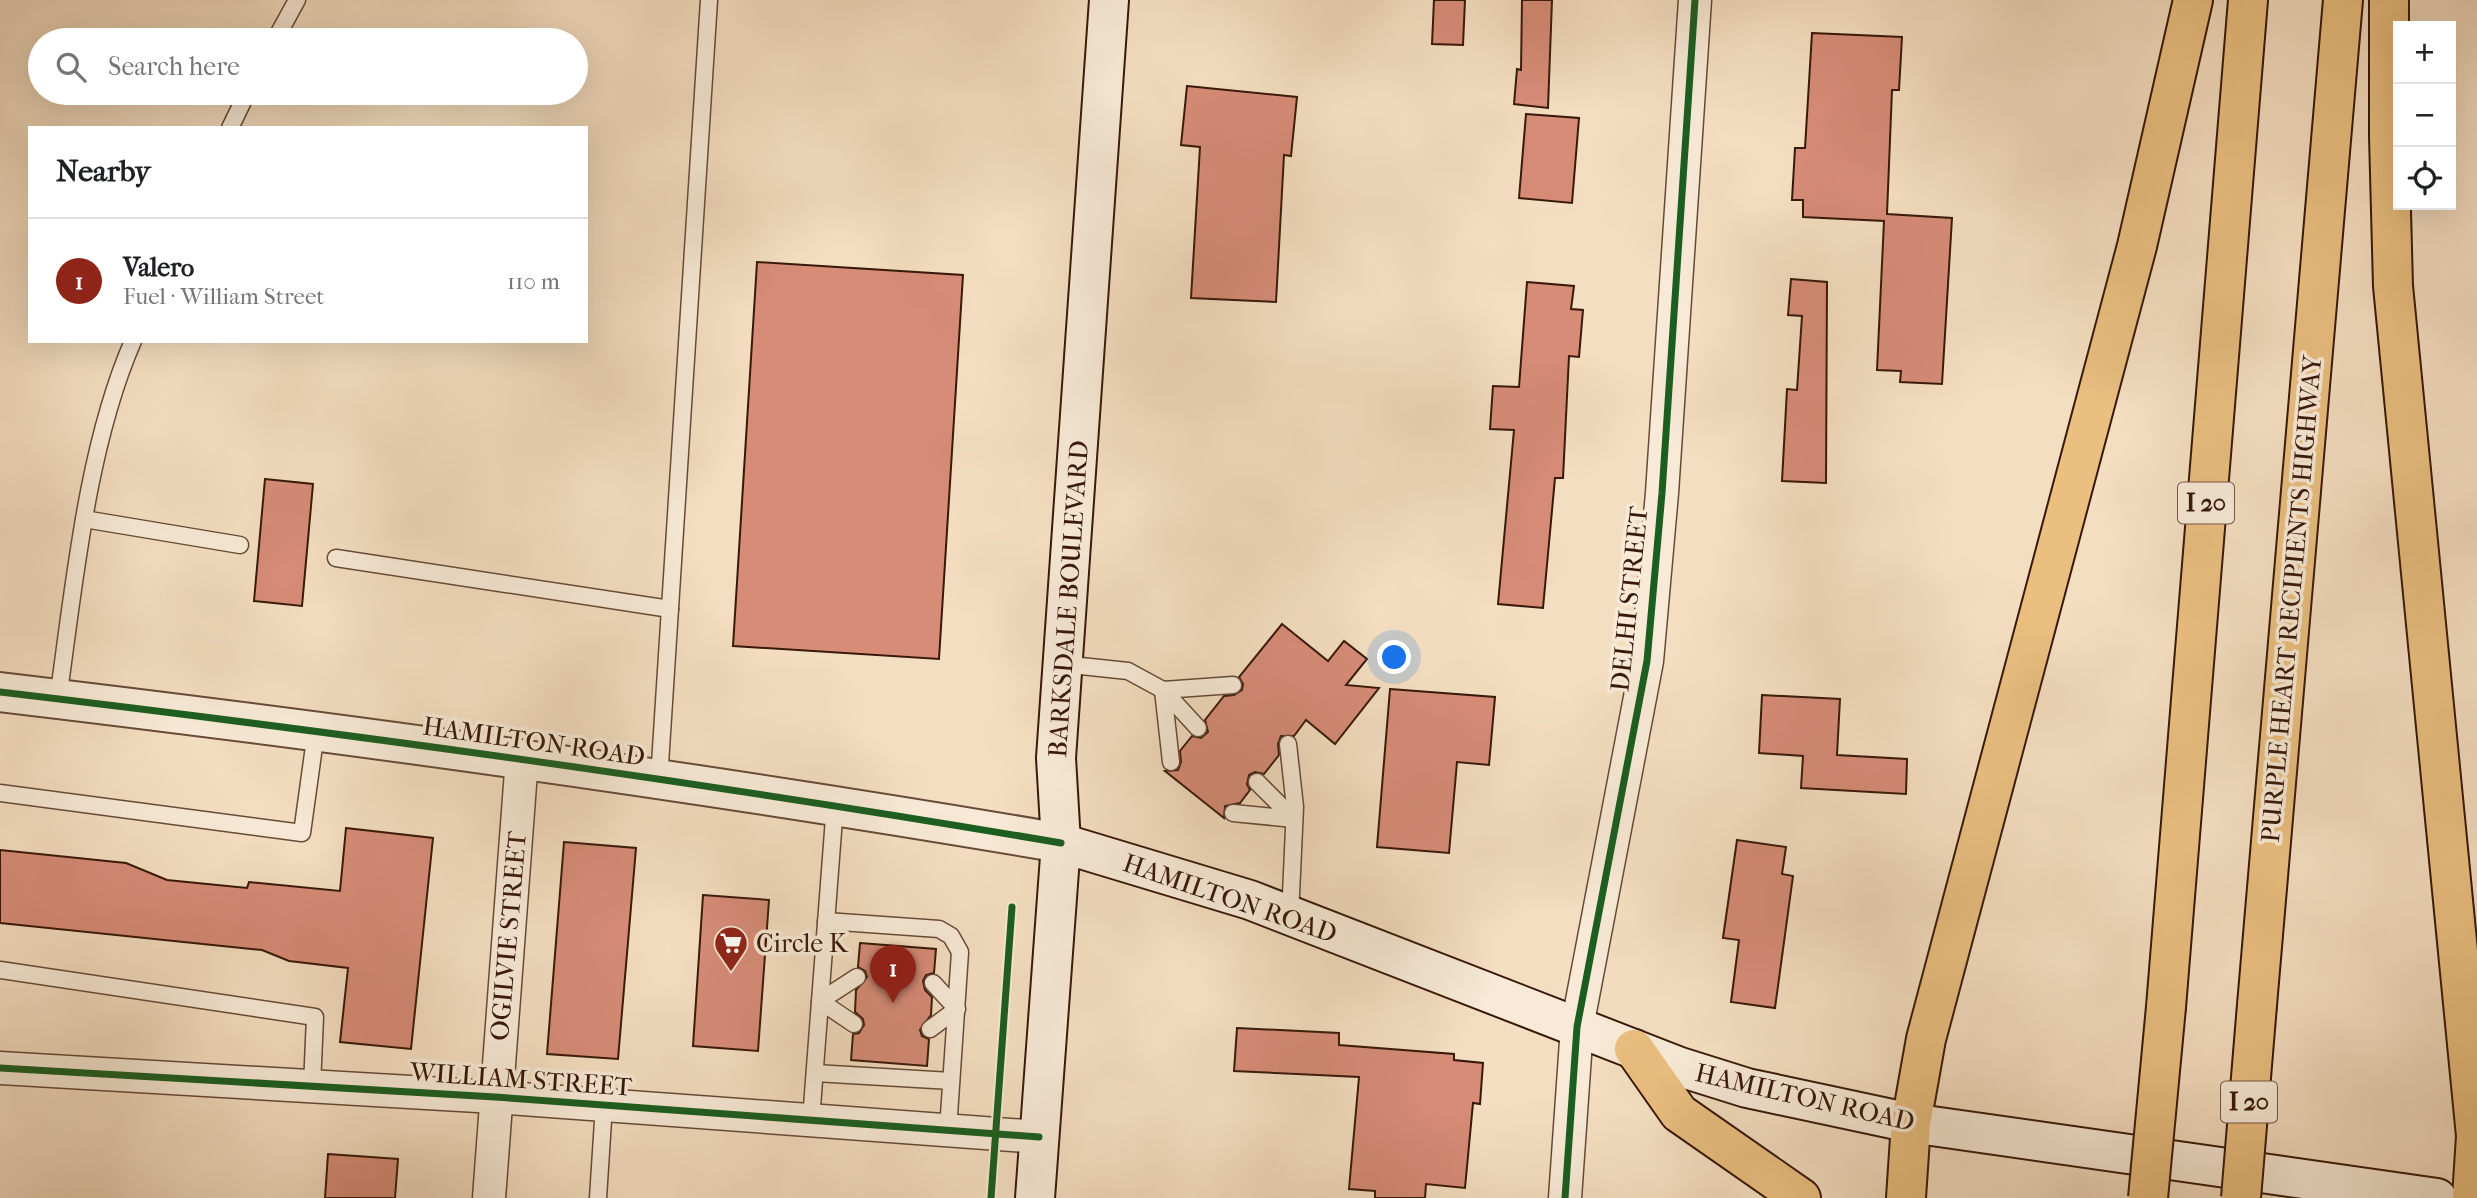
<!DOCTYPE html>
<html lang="en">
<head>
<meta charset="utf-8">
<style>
	body { margin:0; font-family:"IM FELL French Canon",serif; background:#f6f6f6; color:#202124 }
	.controls { position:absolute; right:21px; top:21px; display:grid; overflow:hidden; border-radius:0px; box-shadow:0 7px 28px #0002 }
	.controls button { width:63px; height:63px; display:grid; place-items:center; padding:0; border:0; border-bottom:2px solid #e0e0e0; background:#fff; color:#202124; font:35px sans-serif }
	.you { position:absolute; left:1395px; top:658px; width:24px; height:24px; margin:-18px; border:5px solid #fff; border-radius:50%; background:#1a73e8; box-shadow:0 0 0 10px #1a73e833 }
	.badge { display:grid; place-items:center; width:46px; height:46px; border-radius:50%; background:#8f2418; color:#fff; font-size:23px; font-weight:700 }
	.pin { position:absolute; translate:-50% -58px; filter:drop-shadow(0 2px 4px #0008) }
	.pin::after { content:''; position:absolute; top:37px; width:24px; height:21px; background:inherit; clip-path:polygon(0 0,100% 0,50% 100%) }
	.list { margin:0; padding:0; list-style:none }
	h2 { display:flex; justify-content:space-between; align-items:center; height:91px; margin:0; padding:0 28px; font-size:30px }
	h2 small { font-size:23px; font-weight:400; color:#757577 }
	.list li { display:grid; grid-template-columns:46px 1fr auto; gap:21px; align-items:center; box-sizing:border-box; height:126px; padding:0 28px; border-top:2px solid #e0e0e0 }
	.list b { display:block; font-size:26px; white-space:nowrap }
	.list p { margin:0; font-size:23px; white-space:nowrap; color:#757577 }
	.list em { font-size:23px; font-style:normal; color:#757577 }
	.icon { flex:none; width:38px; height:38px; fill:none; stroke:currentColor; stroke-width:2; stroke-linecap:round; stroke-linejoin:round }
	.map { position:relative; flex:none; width:2477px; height:1198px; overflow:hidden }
	.search { position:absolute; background:#fff; box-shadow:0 7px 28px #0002; left:28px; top:28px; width:560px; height:77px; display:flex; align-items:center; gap:18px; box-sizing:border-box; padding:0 24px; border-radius:38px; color:#757577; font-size:26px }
	.panel { position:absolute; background:#fff; box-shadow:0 7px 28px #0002; left:28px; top:126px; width:560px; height:217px; border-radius:0px }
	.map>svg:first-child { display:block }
	.building { fill:#d78c78; stroke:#381809; stroke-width:2 }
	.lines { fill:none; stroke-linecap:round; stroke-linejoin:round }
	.service-casing { stroke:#674a37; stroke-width:19 }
	.minor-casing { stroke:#674a37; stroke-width:35 }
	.tertiary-casing { stroke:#674a37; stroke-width:42 }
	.secondary-casing { stroke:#381809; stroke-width:42 }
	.motorway-casing { stroke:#381809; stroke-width:42 }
	.service { stroke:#f8ead7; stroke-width:16 }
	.minor { stroke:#f8ead7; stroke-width:32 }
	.tertiary { stroke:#f8ead7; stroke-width:38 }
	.secondary { stroke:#f8ead7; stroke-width:38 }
	.motorway { stroke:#eabf80; stroke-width:38 }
	.motorway-bridge-casing { stroke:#381809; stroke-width:42; stroke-linecap:butt }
	.motorway-bridge { stroke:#eabf80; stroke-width:38 }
	.cycleway-casing { stroke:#f8ead7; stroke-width:11 }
	.cycleway { stroke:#1b5e20; stroke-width:7 }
	.labels { text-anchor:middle; stroke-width:7; stroke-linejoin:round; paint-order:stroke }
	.shield { fill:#f8ead7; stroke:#725747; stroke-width:2 }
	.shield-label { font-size:24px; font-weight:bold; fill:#381809 }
	.street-label { font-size:26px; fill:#381809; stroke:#f8ead7 }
	.poi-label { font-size:26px; fill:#381809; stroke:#f8ead7; text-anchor:start }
</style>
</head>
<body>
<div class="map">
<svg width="2477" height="1198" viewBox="0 0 2477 1198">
	<rect width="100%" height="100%" fill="#f4dec1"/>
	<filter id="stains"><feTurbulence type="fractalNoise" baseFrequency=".00286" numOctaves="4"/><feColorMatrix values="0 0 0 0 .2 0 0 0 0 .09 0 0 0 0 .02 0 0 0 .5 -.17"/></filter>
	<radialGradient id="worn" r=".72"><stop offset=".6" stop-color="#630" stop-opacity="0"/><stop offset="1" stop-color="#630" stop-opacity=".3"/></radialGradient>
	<g class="building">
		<path d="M1434 0H1465L1463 45 1432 44Z"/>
		<path d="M1522 0H1552L1548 108 1514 104 1517 69 1521 70Z"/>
		<path d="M1812 33 1902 37 1899 90H1892L1887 214 1952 218 1942 384 1900 382 1901 371 1877 370 1884 221 1803 217V200H1792L1795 148H1805Z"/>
		<path d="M1187 86 1297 97 1291 156 1284 155 1276 302 1191 298 1200 147 1181 145Z"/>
		<path d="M1526 114 1579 118 1572 203 1519 198Z"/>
		<path d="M757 262 963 275 939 659 733 646Z"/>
		<path d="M1791 279 1827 282 1826 483 1782 481 1787 389 1797 390 1802 316 1788 315Z"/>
		<path d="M1527 282 1574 286 1571 309 1583 310 1579 357 1569 356 1563 478H1555L1543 608 1498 604 1514 430 1490 429 1493 386 1519 387Z"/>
		<path d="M265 479 313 484 302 606 254 601Z"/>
		<path d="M1282 624 1328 661 1344 641 1367 659 1346 685 1379 688 1335 744 1306 720 1294 736H1281L1278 744 1279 755 1264 774 1255 772 1249 775 1247 784 1250 790 1240 803 1225 806 1224 818 1165 771 1178 770 1181 762 1180 751 1192 736 1201 738 1208 732 1205 720 1224 696 1234 695 1242 690 1243 684 1239 677Z"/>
		<path d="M1390 689 1495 697 1489 765 1457 762 1449 853 1377 847Z"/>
		<path d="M1762 695 1840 699 1837 755 1907 759 1906 794 1801 788 1803 756 1759 753Z"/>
		<path d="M346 828 433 838 411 1049 340 1042 348 968 289 961 262 950 0 923V850L126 863 167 880 247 888 249 882 340 891Z"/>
		<path d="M1737 840 1786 847 1782 874 1793 876 1775 1008 1731 1002 1739 940 1723 938Z"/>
		<path d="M564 842 636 848 618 1059 547 1054Z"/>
		<path d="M703 895 769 900 758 1051 693 1046Z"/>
		<path d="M860 943 936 949 934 973 926 975 923 981 925 990 932 997 931 1015 920 1030 922 1036 929 1039 927 1066 851 1060 853 1034 859 1033 864 1025 863 1019 855 1012 856 990 867 977 865 971 858 967Z"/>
		<path d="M1237 1028 1339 1033V1045L1454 1054V1060L1483 1063 1480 1104 1473 1103 1465 1188 1426 1184 1425 1198H1375V1191L1349 1189 1359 1077 1234 1071Z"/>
		<path d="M328 1154 398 1159 395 1198H325Z"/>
	</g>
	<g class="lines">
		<g class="service-casing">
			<g id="service">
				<path d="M275 40 297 0"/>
				<path d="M230 128 247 93"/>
				<path d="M84 519 240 545"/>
				<path d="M336 558 670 609"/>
				<path d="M1062 664 1128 671 1163 690 1233 685"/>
				<path d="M1163 690 1171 762"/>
				<path d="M1163 690 1198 728"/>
				<path d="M58 699C74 586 87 446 133 341"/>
				<path d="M1288 744 1295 807 1290 916"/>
				<path d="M659 780 709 0"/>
				<path d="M1257 782 1294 819"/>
				<path d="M0 793 302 833 316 732"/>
				<path d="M1233 813 1294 819"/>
				<path d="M826 921 939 929 951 936 960 952 948 1130"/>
				<path d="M0 970 315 1017 312 1086"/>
				<path d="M854 1024 820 1001 857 977"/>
				<path d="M930 1029 957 1009 933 983"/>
				<path d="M815 1073 951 1081"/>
				<path d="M811 1120 835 805"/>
				<path d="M598 1198 604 1105"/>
			</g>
		</g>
		<g class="minor-casing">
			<g id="minor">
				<path d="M0 1068 495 1097 1039 1137"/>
				<path d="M489 1198 522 758"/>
				<path d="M1565 1198 1577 1027 1647 661 1662 493 1695 0"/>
			</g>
		</g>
		<g class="tertiary-casing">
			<path id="tertiary" d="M0 692C355 734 709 783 1061 843"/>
		</g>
		<g class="secondary-casing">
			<g id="secondary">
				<path d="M1061 843 1250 900 1680 1067 1747 1088 1911 1123 2437 1198"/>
				<path d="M1035 1198 1061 843 1056 758 1109 0"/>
			</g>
		</g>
		<g class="motorway-casing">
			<g id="motorway">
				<path d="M2389 0V136L2393 286 2476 1136 2472 1198"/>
				<path d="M2257 1005 2343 0"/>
				<path d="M2166 1007 2248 0"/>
				<path d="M1634 1049 1679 1113 1801 1198"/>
				<path d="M1906 1198 1911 1123 1926 1039 2137 246 2193 0"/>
			</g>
		</g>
		<use href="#service" class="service"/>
		<use href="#minor" class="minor"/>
		<use href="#tertiary" class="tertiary"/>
		<use href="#secondary" class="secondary"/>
		<use href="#motorway" class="motorway"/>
		<g class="motorway-bridge-casing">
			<g id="motorway-bridge">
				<path d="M2148 1198 2166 1007"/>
				<path d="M2241 1198 2257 1005"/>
			</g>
		</g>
		<use href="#motorway-bridge" class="motorway-bridge"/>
		<g class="cycleway-casing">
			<g id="cycleway">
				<path d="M0 692C355 734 709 783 1061 843"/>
				<path d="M0 1068 495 1097 1039 1137"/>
				<path d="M991 1198 1012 907"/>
				<path d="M1565 1198 1577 1027 1647 661 1662 493 1695 0"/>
			</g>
		</g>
		<use href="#cycleway" class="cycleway"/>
	</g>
	<defs>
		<g id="supermarket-pin" transform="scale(1.75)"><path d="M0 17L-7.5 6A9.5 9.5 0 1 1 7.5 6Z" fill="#8f2418" stroke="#f8ead7"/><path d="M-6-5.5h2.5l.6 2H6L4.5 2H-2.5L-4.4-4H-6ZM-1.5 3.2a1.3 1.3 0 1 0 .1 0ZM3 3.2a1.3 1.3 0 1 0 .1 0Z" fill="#fff"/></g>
	</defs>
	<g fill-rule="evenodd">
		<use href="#supermarket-pin" x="731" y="943"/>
	</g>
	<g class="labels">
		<g class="shield">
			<rect x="2178" y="482.5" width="56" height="41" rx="5"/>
			<rect x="2221" y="1081.5" width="56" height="41" rx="5"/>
		</g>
		<g class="shield-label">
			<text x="2206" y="511">I 20</text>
			<text x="2249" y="1110">I 20</text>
		</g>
		<g class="street-label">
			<text transform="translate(1068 599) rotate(-86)" y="9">BARKSDALE BOULEVARD</text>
			<text transform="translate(1629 599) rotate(-84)" y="9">DELHI STREET</text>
			<text transform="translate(2291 599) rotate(-85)" y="9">PURPLE HEART RECIPIENTS HIGHWAY</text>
			<text transform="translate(534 741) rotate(8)" y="9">HAMILTON ROAD</text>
			<text transform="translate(1230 898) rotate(19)" y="9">HAMILTON ROAD</text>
			<text transform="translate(508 936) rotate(-85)" y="9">OGILVIE STREET</text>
			<text transform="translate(521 1079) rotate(4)" y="9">WILLIAM STREET</text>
			<text transform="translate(1805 1097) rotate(13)" y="9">HAMILTON ROAD</text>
		</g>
		<g class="poi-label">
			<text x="756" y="952">Circle K</text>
		</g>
	</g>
	<rect width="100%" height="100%" filter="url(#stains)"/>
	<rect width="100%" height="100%" fill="url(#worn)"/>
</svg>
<div class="controls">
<button>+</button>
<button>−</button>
<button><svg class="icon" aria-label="locate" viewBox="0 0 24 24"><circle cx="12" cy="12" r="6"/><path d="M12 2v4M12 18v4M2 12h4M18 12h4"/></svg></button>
</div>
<div class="you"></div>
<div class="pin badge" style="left:893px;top:1003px">1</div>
<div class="search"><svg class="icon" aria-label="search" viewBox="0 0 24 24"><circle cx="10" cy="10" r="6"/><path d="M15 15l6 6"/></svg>Search here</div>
<section class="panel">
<h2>Nearby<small></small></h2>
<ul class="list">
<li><span class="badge">1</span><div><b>Valero</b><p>Fuel · William Street</p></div><em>110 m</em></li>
</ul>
</section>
</div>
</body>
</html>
